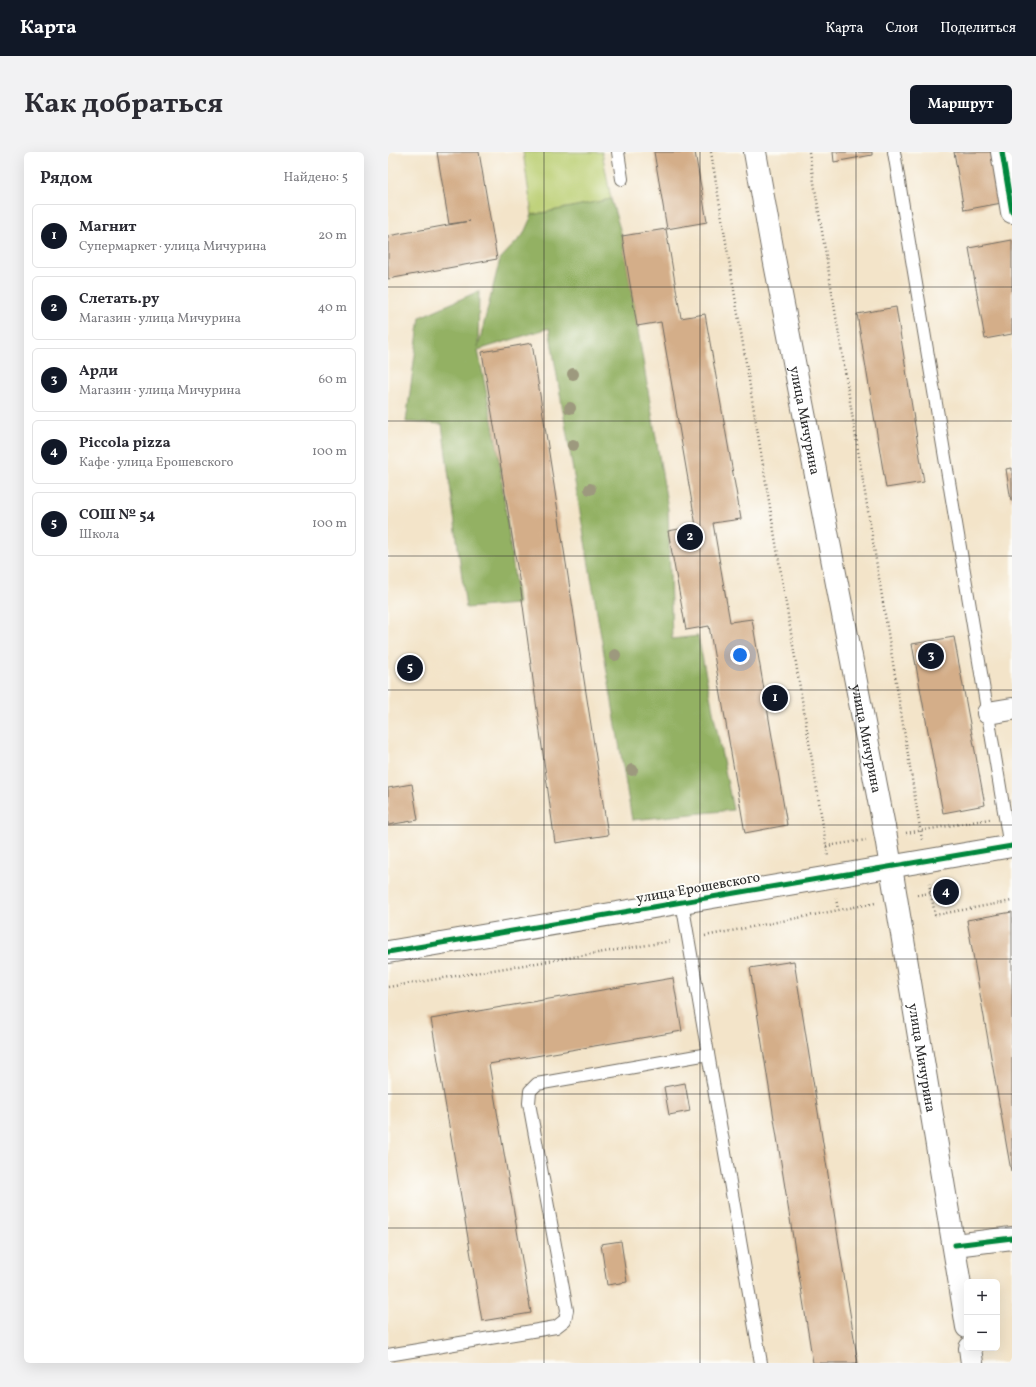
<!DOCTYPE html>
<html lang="ru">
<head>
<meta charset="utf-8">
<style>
	body { margin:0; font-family:Vollkorn,serif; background:#f2f2f3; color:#2b2b33 }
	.controls { position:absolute; right:12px; bottom:12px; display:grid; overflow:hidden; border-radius:6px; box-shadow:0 4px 16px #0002 }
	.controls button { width:36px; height:36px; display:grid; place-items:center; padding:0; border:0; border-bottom:1px solid #e1e1e2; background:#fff; color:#2b2b33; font:20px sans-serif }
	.you { position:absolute; left:352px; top:503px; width:14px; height:14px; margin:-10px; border:3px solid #fff; border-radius:50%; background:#1a73e8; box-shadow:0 0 0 6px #1a73e833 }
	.badge { display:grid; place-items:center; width:26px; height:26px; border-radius:50%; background:#111827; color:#fff; font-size:13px; font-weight:700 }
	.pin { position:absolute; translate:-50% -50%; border:2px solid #fff; box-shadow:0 1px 4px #0006 }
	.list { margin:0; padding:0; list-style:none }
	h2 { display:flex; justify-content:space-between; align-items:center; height:52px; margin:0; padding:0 16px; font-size:17px }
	h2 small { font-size:13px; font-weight:400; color:#7c7c81 }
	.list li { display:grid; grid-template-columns:26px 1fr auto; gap:12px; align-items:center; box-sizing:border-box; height:64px; margin:0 8px 8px; padding:0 8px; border:1px solid #e1e1e2; border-radius:6px }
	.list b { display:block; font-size:15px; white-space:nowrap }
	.list p { margin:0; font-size:13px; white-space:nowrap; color:#7c7c81 }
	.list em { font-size:13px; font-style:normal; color:#7c7c81 }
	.map { position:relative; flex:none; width:624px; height:1211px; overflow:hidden; border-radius:6px }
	header { display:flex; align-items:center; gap:24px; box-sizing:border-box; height:56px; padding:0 20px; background:#111827; color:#fff }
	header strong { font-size:19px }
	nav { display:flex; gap:22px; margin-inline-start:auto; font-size:14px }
	.intro { display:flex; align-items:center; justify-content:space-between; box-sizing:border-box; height:96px; padding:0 24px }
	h1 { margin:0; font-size:28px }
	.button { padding:10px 18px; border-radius:6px; background:#111827; color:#fff; font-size:14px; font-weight:700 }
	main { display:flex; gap:24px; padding:0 24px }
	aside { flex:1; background:#fff; border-radius:6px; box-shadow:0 4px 16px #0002 }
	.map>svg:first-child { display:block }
	.green { fill:#bace71; stroke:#727c4e }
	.forest { fill:#93b163; stroke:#5f6e47 }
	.building { fill:#d4ae89 }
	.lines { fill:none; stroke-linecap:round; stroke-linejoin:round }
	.service-casing { stroke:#716c62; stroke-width:14 }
	.minor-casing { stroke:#716c62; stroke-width:24 }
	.secondary-casing { stroke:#716c62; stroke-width:24 }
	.path { stroke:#716c62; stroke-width:2.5; stroke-dasharray:1 3; stroke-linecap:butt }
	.service { stroke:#fff; stroke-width:12 }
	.minor { stroke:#fff; stroke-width:22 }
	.secondary { stroke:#fff; stroke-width:22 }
	.cycleway-casing { stroke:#fdfcf7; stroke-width:8 }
	.cycleway { stroke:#00873e; stroke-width:5 }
	.tree { fill:#9d997e }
	.grid { fill:none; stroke:#2b2b2b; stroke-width:1; stroke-opacity:0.55 }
	.labels { text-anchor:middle; stroke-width:4; stroke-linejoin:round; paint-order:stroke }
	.street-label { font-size:14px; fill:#2b2b2b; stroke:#fdfcf7 }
</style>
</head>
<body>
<header>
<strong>Карта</strong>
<nav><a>Карта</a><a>Слои</a><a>Поделиться</a></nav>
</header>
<div class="intro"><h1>Как добраться</h1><a class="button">Маршрут</a></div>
<main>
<aside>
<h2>Рядом<small>Найдено: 5</small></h2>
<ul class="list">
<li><span class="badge">1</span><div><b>Магнит</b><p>Супермаркет · улица Мичурина</p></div><em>20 m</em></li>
<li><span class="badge">2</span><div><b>Слетать.ру</b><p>Магазин · улица Мичурина</p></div><em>40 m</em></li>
<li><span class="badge">3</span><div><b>Арди</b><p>Магазин · улица Мичурина</p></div><em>60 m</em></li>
<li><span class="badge">4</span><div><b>Piccola pizza</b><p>Кафе · улица Ерошевского</p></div><em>100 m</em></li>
<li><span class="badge">5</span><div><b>СОШ № 54</b><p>Школа</p></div><em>100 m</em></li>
</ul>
</aside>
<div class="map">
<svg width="624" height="1211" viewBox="0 0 624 1211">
	<rect width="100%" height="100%" fill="#fdfcf7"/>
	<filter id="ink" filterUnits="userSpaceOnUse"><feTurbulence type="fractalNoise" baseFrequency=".025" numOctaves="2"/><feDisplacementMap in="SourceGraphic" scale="8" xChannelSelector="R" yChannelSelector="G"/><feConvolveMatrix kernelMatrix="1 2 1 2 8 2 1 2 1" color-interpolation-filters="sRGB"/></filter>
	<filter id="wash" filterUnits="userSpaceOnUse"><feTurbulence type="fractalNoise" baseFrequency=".012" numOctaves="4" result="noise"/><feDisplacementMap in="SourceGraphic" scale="16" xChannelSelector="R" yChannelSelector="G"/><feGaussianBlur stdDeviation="0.9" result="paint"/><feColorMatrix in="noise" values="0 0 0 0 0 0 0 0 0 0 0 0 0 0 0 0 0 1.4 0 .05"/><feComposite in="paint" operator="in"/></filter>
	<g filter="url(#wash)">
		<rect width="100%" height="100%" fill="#f3e4c9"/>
		<path class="green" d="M135 0H214L223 47 144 63Z"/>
		<path class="forest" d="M223 47 234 84 280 357 284 487 310 484 345 658 244 668 161 176 90 198 110 299 130 452 78 456 54 272 18 270 32 165 91 139 90 195 112 107 135 83 144 63Z"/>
		<g id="blocks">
			<g class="building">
				<path d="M49 0H91L109 107 0 127V84L82 69 61 72Z"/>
				<path d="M266 0H307L319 70 279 77Z"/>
				<path d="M445 0H484V3L446 10Z"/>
				<path d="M566 0H610L619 50 576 58Z"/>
				<path d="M278 77 293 166 317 162 353 367 325 371 342 470 364 467 399 673 357 681 321 474 298 478 280 379 308 374 273 170 249 174 234 84Z"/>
				<path d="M624 88V182L597 187 581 96Z"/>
				<path d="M508 155 536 330 498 336 469 162Z"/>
				<path d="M144 191 220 683 167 691 133 439 94 200Z"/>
				<path d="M624 316V349H623L618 317Z"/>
				<path d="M566 485 597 653 555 661 524 492Z"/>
				<path d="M24 632 30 668 0 673V636Z"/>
				<path d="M624 760V1018L623 1019 579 768Z"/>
				<path d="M406 809 470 1211H425L362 816Z"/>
				<path d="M285 826 294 879 101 912 143 1161 94 1169 43 867Z"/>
				<path d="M297 931 302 959 281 963 276 935Z"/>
				<path d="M233 1089 239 1130 219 1133 213 1092Z"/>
			</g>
		</g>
	</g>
	<g filter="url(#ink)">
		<use href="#blocks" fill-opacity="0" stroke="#716c62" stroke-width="1"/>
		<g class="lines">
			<g class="service-casing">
				<g id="service">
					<path d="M230 0 234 27"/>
					<path d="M506 0 622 695"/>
					<path d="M294 750 373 1211"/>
					<path d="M0 1203 168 1175 177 1168 179 1158 141 951 142 939 149 932 320 902"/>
				</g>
			</g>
			<g class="minor-casing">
				<g id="minor">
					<path d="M614 0 624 60"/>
					<path d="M600 561 624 557"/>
					<path d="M0 800 624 694"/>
					<path d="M567 1093 624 1086"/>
				</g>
			</g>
			<g class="secondary-casing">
				<g id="secondary">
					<path id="s1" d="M367 0 385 101 498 685 579 1175"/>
					<path d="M582 1196 584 1211"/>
				</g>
			</g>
			<g class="path">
				<path d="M323 0 440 704"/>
				<path d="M421 0 534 688"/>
				<path d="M518 681 602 667"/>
				<path d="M438 694 478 688"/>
				<path d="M541 731 547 763 624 749"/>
				<path d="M529 743 542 741"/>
				<path d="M448 746 450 758"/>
				<path d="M317 784 487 751"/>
				<path d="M0 835 284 789"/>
			</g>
			<use href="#service" class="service"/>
			<use href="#minor" class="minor"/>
			<use href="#secondary" class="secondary"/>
			<g class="cycleway-casing">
				<g id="cycleway">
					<path d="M614 0 624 60"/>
					<path d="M0 800 624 694"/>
					<path d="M567 1093 624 1086"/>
				</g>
			</g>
			<use href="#cycleway" class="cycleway"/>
		</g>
		<g class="tree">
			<circle cx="185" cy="222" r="6"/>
			<circle cx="182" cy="256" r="6"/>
			<circle cx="185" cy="293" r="6"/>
			<circle cx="202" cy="337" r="6"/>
			<circle cx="227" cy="503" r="6"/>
			<circle cx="244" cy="618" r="6"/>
		</g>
	</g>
	<path class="grid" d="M156 0V1211M312 0V1211M468 0V1211M0 135H624M0 269H624M0 404H624M0 538H624M0 673H624M0 807H624M0 942H624M0 1076H624"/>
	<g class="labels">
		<g class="street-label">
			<text dy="5" stroke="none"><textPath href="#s1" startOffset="273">улица Мичурина</textPath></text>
			<text dy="5" stroke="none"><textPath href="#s1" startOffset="597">улица Мичурина</textPath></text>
			<text transform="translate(310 735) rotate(-10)" y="5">улица Ерошевского</text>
			<text dy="5" stroke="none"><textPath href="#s1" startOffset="921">улица Мичурина</textPath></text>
		</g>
	</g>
</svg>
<div class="controls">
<button>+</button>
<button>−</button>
</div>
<div class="you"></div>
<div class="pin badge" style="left:387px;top:546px">1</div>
<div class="pin badge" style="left:302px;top:385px">2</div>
<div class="pin badge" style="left:543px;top:504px">3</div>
<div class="pin badge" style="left:558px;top:740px">4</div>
<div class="pin badge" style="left:22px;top:516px">5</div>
</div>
</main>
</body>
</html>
